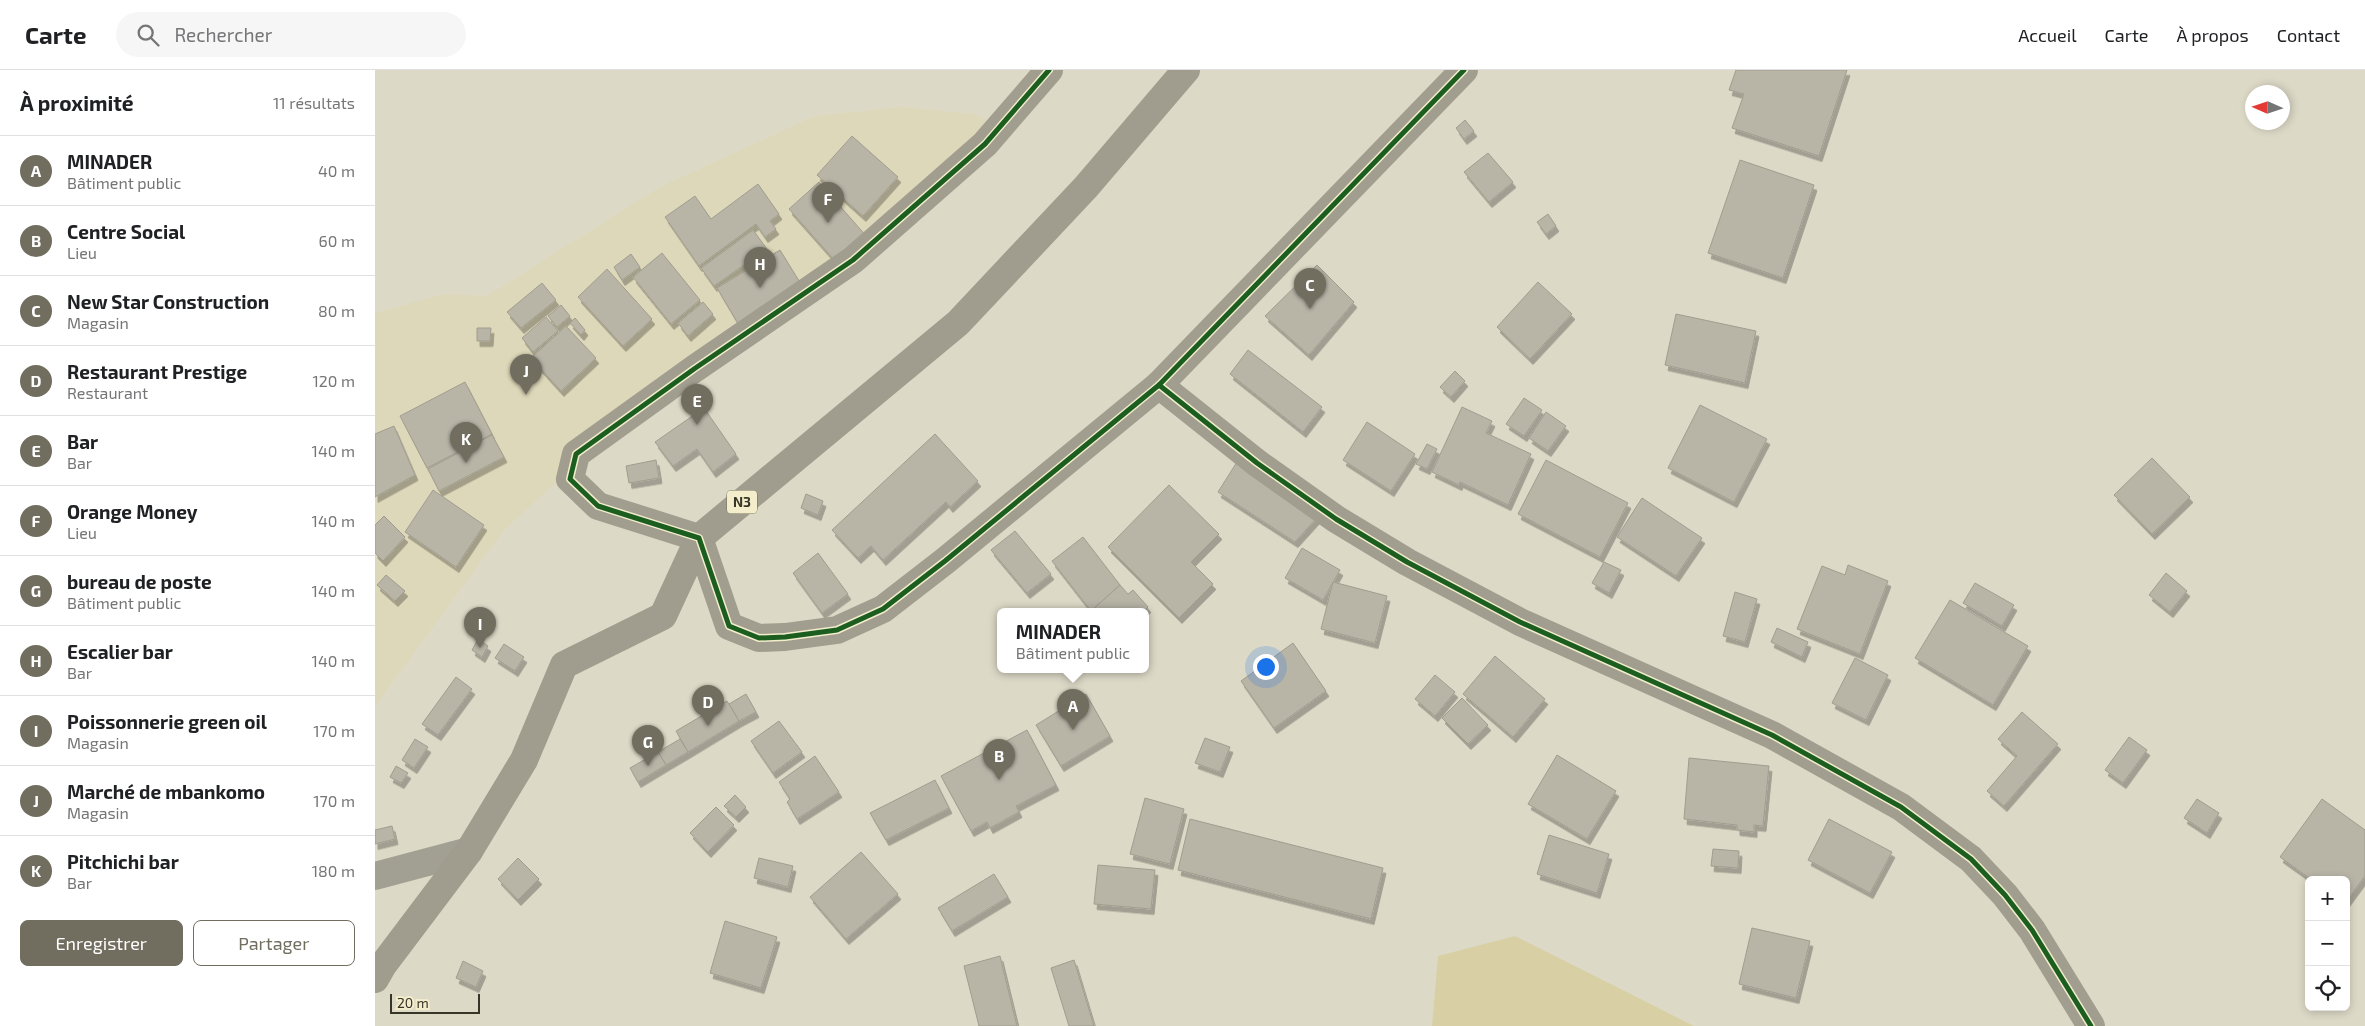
<!DOCTYPE html>
<html lang="fr">
<head>
<meta charset="utf-8">
<style>
	body { margin:0; font-family:"Exo 2",sans-serif; background:#f6f6f6; color:#202124 }
	.controls { position:absolute; right:15px; bottom:15px; display:grid; overflow:hidden; border-radius:8px; box-shadow:0 2px 8px #0003 }
	.controls button { width:45px; height:45px; display:grid; place-items:center; padding:0; border:0; border-bottom:1px solid #e0e0e0; background:#fff; color:#202124; font:25px sans-serif }
	.compass { position:absolute; left:1870px; top:15px; width:45px; height:45px; border-radius:50%; background:#fff; box-shadow:0 2px 8px #0003; rotate:273deg }
	.scale { position:absolute; left:15px; bottom:12px; width:90px; box-sizing:border-box; padding-left:5px; border:2px solid #373428; border-top:0; font-size:14px; line-height:18px; white-space:nowrap; color:#373428; -webkit-text-stroke:4px #f3edcc; paint-order:stroke }
	.you { position:absolute; left:890px; top:596px; width:18px; height:18px; margin:-12px; border:4px solid #fff; border-radius:50%; background:#1a73e8; box-shadow:0 0 0 8px #1a73e833 }
	.badge { display:grid; place-items:center; width:32px; height:32px; border-radius:50%; background:#716e60; color:#fff; font-size:16px; font-weight:700 }
	.pin { position:absolute; translate:-50% -41px; filter:drop-shadow(0 1px 2px #0008) }
	.pin::after { content:''; position:absolute; top:26px; width:18px; height:15px; background:inherit; clip-path:polygon(0 0,100% 0,50% 100%) }
	.popup { position:absolute; left:622px; top:538px; width:152px; height:65px; box-sizing:border-box; display:grid; place-content:center; border-radius:8px; background:#fff; filter:drop-shadow(0 1px 4px #0005); font-size:16px; white-space:nowrap; color:#757577 }
	.popup b { font-size:19px; color:#202124 }
	.popup::after { content:''; position:absolute; left:50%; top:100%; margin-left:-10px; border:10px solid transparent; border-top-color:#fff }
	.list { margin:0; padding:0; list-style:none }
	h2 { display:flex; justify-content:space-between; align-items:center; height:65px; margin:0; padding:0 20px; font-size:21px }
	h2 small { font-size:16px; font-weight:400; color:#757577 }
	.list li { display:grid; grid-template-columns:32px 1fr auto; gap:15px; align-items:center; box-sizing:border-box; height:70px; padding:0 20px; border-top:1px solid #e0e0e0 }
	.list b { display:block; font-size:19px; white-space:nowrap }
	.list p { margin:0; font-size:16px; white-space:nowrap; color:#757577 }
	.list em { font-size:16px; font-style:normal; color:#757577 }
	.actions { display:flex; gap:10px; padding:15px 20px }
	.actions a { flex:1; padding:11px 0; border:1px solid #716e60; border-radius:8px; text-align:center; font-size:18px; color:#716e60 }
	.actions .main { background:#716e60; color:#fff }
	.icon { flex:none; width:28px; height:28px; fill:none; stroke:currentColor; stroke-width:2; stroke-linecap:round; stroke-linejoin:round }
	.map { position:relative; flex:none; width:1990px; height:956px; overflow:hidden }
	header { display:flex; align-items:center; gap:30px; box-sizing:border-box; height:70px; padding:0 25px; background:#fff; border-bottom:1px solid #e0e0e0 }
	header strong { font-size:24px }
	nav { display:flex; gap:28px; margin-inline-start:auto; font-size:18px }
	.search { width:350px; height:45px; background:#f6f6f6; display:flex; align-items:center; gap:12px; box-sizing:border-box; padding:0 18px; border-radius:28px; color:#757577; font-size:19px }
	main { display:flex }
	aside { flex:1; background:#fff }
	.map>svg:first-child { display:block }
	.built { fill:#ded8ba }
	.green { fill:#d8d0a4 }
	.building { fill:#b8b5a7; stroke:#a09d8f; filter:url(#shadow) }
	.lines { fill:none; stroke-linecap:round; stroke-linejoin:round }
	.street { stroke:#a2a092; stroke-width:28 }
	.secondary { stroke:#a29e8f; stroke-width:28 }
	.highway { stroke:#a19d8e; stroke-width:28 }
	.cycleway-casing { stroke:#f3edcc; stroke-width:8 }
	.cycleway { stroke:#1b5e20; stroke-width:5 }
	.labels { text-anchor:middle; stroke-width:4; stroke-linejoin:round; paint-order:stroke }
	.shield { fill:#f3edcc; stroke:#6f6c59; stroke-width:1 }
	.shield-label { font-size:14px; font-weight:bold; fill:#373428 }
</style>
</head>
<body>
<header>
<strong>Carte</strong>
<div class="search"><svg class="icon" aria-label="search" viewBox="0 0 24 24"><circle cx="10" cy="10" r="6"/><path d="M15 15l6 6"/></svg>Rechercher</div>
<nav><a>Accueil</a><a>Carte</a><a>À propos</a><a>Contact</a></nav>
</header>
<main>
<aside>
<h2>À proximité<small>11 résultats</small></h2>
<ul class="list">
<li><span class="badge">A</span><div><b>MINADER</b><p>Bâtiment public</p></div><em>40 m</em></li>
<li><span class="badge">B</span><div><b>Centre Social</b><p>Lieu</p></div><em>60 m</em></li>
<li><span class="badge">C</span><div><b>New Star Construction</b><p>Magasin</p></div><em>80 m</em></li>
<li><span class="badge">D</span><div><b>Restaurant Prestige</b><p>Restaurant</p></div><em>120 m</em></li>
<li><span class="badge">E</span><div><b>Bar</b><p>Bar</p></div><em>140 m</em></li>
<li><span class="badge">F</span><div><b>Orange Money</b><p>Lieu</p></div><em>140 m</em></li>
<li><span class="badge">G</span><div><b>bureau de poste</b><p>Bâtiment public</p></div><em>140 m</em></li>
<li><span class="badge">H</span><div><b>Escalier bar</b><p>Bar</p></div><em>140 m</em></li>
<li><span class="badge">I</span><div><b>Poissonnerie green oil</b><p>Magasin</p></div><em>170 m</em></li>
<li><span class="badge">J</span><div><b>Marché de mbankomo</b><p>Magasin</p></div><em>170 m</em></li>
<li><span class="badge">K</span><div><b>Pitchichi bar</b><p>Bar</p></div><em>180 m</em></li>
</ul>
<div class="actions"><a class="main">Enregistrer</a><a>Partager</a></div>
</aside>
<div class="map">
<svg width="1990" height="956" viewBox="0 0 1990 956">
	<defs>
		<filter id="shadow"><feDropShadow dx="3" dy="5.5" stdDeviation="0" flood-color="#0004"/></filter>
	</defs>
	<rect width="100%" height="100%" fill="#ddd9c7"/>
	<path class="built" d="M525 37 600 44 626 60 187 407 130 459 0 636V243L69 224 112 226 285 117 440 46Z"/>
	<path class="green" d="M1140 866 1319 956H1057L1063 886Z"/>
	<g class="building">
		<path d="M1361 0H1472L1444 86 1357 58 1369 24 1354 20Z"/>
		<path d="M1090 50 1099 61 1089 69 1081 58Z"/>
		<path d="M477 66 523 107 488 146 442 105Z"/>
		<path d="M1113 83 1138 112 1114 132 1089 102Z"/>
		<path d="M1365 90 1439 115 1408 208 1333 183Z"/>
		<path d="M444 112 492 167 462 193 414 139Z"/>
		<path d="M383 114 404 144 395 151 401 159 390 167 381 154 324 196 290 147 320 126 336 149Z"/>
		<path d="M1173 144 1181 156 1171 164 1162 152Z"/>
		<path d="M378 160 392 179 339 216 326 198Z"/>
		<path d="M405 180 429 219 365 257 342 218Z"/>
		<path d="M287 183 325 230 296 254 258 207Z"/>
		<path d="M256 184 265 197 247 210 239 197Z"/>
		<path d="M942 195 979 232 934 285 890 246Z"/>
		<path d="M232 199 277 249 248 276 203 227Z"/>
		<path d="M1163 212 1197 244 1155 289 1122 257Z"/>
		<path d="M167 213 181 230 146 258 132 242Z"/>
		<path d="M328 232 338 244 313 266 303 253Z"/>
		<path d="M186 235 195 246 182 257 173 246Z"/>
		<path d="M1301 244 1381 261 1370 313 1290 295Z"/>
		<path d="M171 247 183 261 158 282 147 268Z"/>
		<path d="M200 248 210 260 206 265 195 253Z"/>
		<path d="M191 256 221 288 186 321 156 288Z"/>
		<path d="M102 258H116L115 271H102Z"/>
		<path d="M873 280 947 337 928 362 855 304Z"/>
		<path d="M1080 301 1090 311 1076 327 1065 317Z"/>
		<path d="M90 312 117 364 52 398 25 346Z"/>
		<path d="M1149 328 1167 340 1149 366 1131 354Z"/>
		<path d="M1325 335 1392 369 1359 432 1293 398Z"/>
		<path d="M1087 337 1117 351 1111 363 1156 384 1133 435 1085 412 1084 415 1057 402Z"/>
		<path d="M329 338 361 384 338 402 322 379 298 396 280 372Z"/>
		<path d="M1171 342 1191 356 1173 381 1154 368Z"/>
		<path d="M992 352 1040 384 1016 421 968 390Z"/>
		<path d="M19 356 40 405 0 427V364Z"/>
		<path d="M560 364 603 411 575 437 571 432 508 490 496 476 483 488 457 460Z"/>
		<path d="M117 365 129 387 64 421 53 399Z"/>
		<path d="M1052 374 1062 379 1052 399 1041 394Z"/>
		<path d="M867 384 950 439 920 472 843 422Z"/>
		<path d="M1777 388 1815 427 1777 464 1739 425Z"/>
		<path d="M281 390 284 408 254 413 251 396Z"/>
		<path d="M1171 390 1253 433 1225 487 1143 444Z"/>
		<path d="M794 415 844 464 816 492 838 514 804 548 733 477Z"/>
		<path d="M58 420 109 455 81 497 30 462Z"/>
		<path d="M431 424 448 431 443 445 426 438Z"/>
		<path d="M1267 428 1327 468 1301 506 1242 467Z"/>
		<path d="M9 446 30 467 8 491 0 483V455Z"/>
		<path d="M640 461 676 504 652 523 616 480Z"/>
		<path d="M708 467 745 515 716 541 677 491Z"/>
		<path d="M927 478 965 500 948 530 910 508Z"/>
		<path d="M443 483 473 524 447 543 418 503Z"/>
		<path d="M1229 492 1246 500 1234 523 1217 513Z"/>
		<path d="M1473 495 1513 511 1485 584 1422 559 1447 496 1470 505Z"/>
		<path d="M1791 503 1812 521 1795 542 1774 525Z"/>
		<path d="M11 505 30 521 20 531 2 515Z"/>
		<path d="M958 512 1012 526 1000 573 946 559Z"/>
		<path d="M1600 513 1639 535 1627 556 1588 533Z"/>
		<path d="M745 515 753 524 758 520 773 537 769 541H716Z"/>
		<path d="M1360 522 1382 529 1370 572 1348 566Z"/>
		<path d="M1575 530 1653 576 1618 635 1540 588Z"/>
		<path d="M1402 558 1433 572 1427 587 1396 572Z"/>
		<path d="M103 569 113 576 107 587 97 580Z"/>
		<path d="M918 573 951 621 899 658 866 611Z"/>
		<path d="M129 574 149 587 140 601 120 588Z"/>
		<path d="M1120 586 1170 629 1138 667 1088 624Z"/>
		<path d="M1480 588 1513 605 1491 650 1457 633Z"/>
		<path d="M1060 605 1080 622 1060 646 1040 629Z"/>
		<path d="M81 607 97 619 63 665 47 654Z"/>
		<path d="M371 624 381 642 364 651 354 634Z"/>
		<path d="M711 624 735 666 686 696 661 655Z"/>
		<path d="M1087 628 1113 655 1093 674 1067 648Z"/>
		<path d="M352 631 364 651 313 682 301 661Z"/>
		<path d="M1647 642 1683 674 1629 736 1612 721 1642 686 1623 669Z"/>
		<path d="M404 651 427 682 398 703 376 671Z"/>
		<path d="M652 660 681 715 641 736 644 742 615 758 612 752 596 761 566 706Z"/>
		<path d="M1754 667 1772 680 1748 713 1730 700Z"/>
		<path d="M830 668 855 677 845 702 820 693Z"/>
		<path d="M40 669 53 677 39 698 27 690Z"/>
		<path d="M305 669 313 682 291 695 283 682Z"/>
		<path d="M283 682 291 695 263 712 255 698Z"/>
		<path d="M1182 685 1241 721 1212 769 1153 734Z"/>
		<path d="M440 686 464 722 422 749 412 732 415 729 404 712Z"/>
		<path d="M1314 688 1394 696 1388 756 1379 755V762L1362 760V755L1309 749Z"/>
		<path d="M21 696 33 703 26 713 15 707Z"/>
		<path d="M560 710 574 738 511 770 495 743Z"/>
		<path d="M360 725 371 737 361 747 349 736Z"/>
		<path d="M770 728 809 739 795 794 755 784Z"/>
		<path d="M1822 729 1844 743 1832 763 1809 748Z"/>
		<path d="M1947 729 1990 760V806L1971 832V810H1937L1905 787Z"/>
		<path d="M341 737 359 755 333 782 315 763Z"/>
		<path d="M815 749 1008 798 996 849 803 800Z"/>
		<path d="M1454 749 1517 782 1495 823 1433 790Z"/>
		<path d="M17 756 20 769 0 774V760Z"/>
		<path d="M1174 765 1234 784 1222 823 1162 804Z"/>
		<path d="M1338 779 1364 781 1363 798 1336 796Z"/>
		<path d="M486 782 523 824 471 869 435 827Z"/>
		<path d="M143 788 164 809 143 830 123 809Z"/>
		<path d="M384 788 418 796 413 817 379 808Z"/>
		<path d="M723 795 780 800 776 839 719 834Z"/>
		<path d="M619 804 633 827 577 861 563 838Z"/>
		<path d="M350 851 402 867 386 918 335 903Z"/>
		<path d="M1377 858 1435 871 1421 928 1364 914Z"/>
		<path d="M625 886 642 956H604L589 896Z"/>
		<path d="M699 890 719 956H694L676 898Z"/>
		<path d="M88 891 108 901 101 917 81 908Z"/>
	</g>
	<g class="lines">
		<path class="street" d="M0 806 94 781"/>
		<g class="secondary">
			<path d="M674 0 610 74 478 190 319 299 201 384 195 409 223 436 324 468 354 556 384 568 410 567 462 560 508 539 570 491 784 315 1089 0"/>
			<path d="M784 315 882 393 961 449 1032 492 1145 552 1397 665 1526 737 1596 789 1630 825 1657 860 1716 956"/>
		</g>
		<path class="highway" d="M0 909 8 895 94 781 149 690 189 595 288 546 324 468 583 253 711 117 811 0"/>
		<g class="cycleway-casing">
			<g id="cycleway">
				<path d="M674 0 610 74 478 190 319 299 201 384 195 409 223 436 324 468 354 556 384 568 410 567 462 560 508 539 570 491 784 315 1089 0"/>
				<path d="M784 315 882 393 961 449 1032 492 1145 552 1397 665 1526 737 1596 789 1630 825 1657 860 1716 956"/>
			</g>
		</g>
		<use href="#cycleway" class="cycleway"/>
	</g>
	<g class="labels">
		<rect class="shield" x="352" y="420.5" width="30" height="23" rx="4"/>
		<g class="shield-label">
			<text x="367" y="437">N3</text>
		</g>
	</g>
</svg>
<div class="controls">
<button>+</button>
<button>−</button>
<button><svg class="icon" aria-label="locate" viewBox="0 0 24 24"><circle cx="12" cy="12" r="6"/><path d="M12 2v4M12 18v4M2 12h4M18 12h4"/></svg></button>
</div>
<svg class="compass" viewBox="-18 -18 36 36"><path d="M0-13l5 13h-10z" fill="#e53935"/><path d="M0 13l5-13h-10z" fill="#757577"/></svg>
<div class="scale">20 m</div>
<div class="you"></div>
<div class="pin badge" style="left:698px;top:660px">A</div>
<div class="popup"><b>MINADER</b>Bâtiment public</div>
<div class="pin badge" style="left:624px;top:710px">B</div>
<div class="pin badge" style="left:935px;top:239px">C</div>
<div class="pin badge" style="left:333px;top:656px">D</div>
<div class="pin badge" style="left:322px;top:355px">E</div>
<div class="pin badge" style="left:453px;top:153px">F</div>
<div class="pin badge" style="left:273px;top:696px">G</div>
<div class="pin badge" style="left:385px;top:218px">H</div>
<div class="pin badge" style="left:105px;top:578px">I</div>
<div class="pin badge" style="left:151px;top:325px">J</div>
<div class="pin badge" style="left:91px;top:393px">K</div>
</div>
</main>
</body>
</html>
